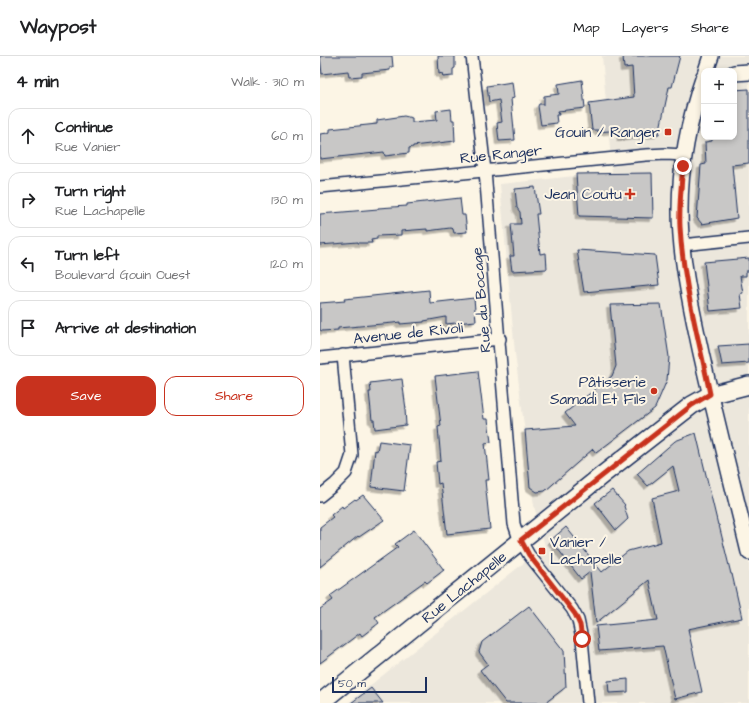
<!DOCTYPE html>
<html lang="en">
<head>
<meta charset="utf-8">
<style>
	body { margin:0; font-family:"Architects Daughter",sans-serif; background:#f2f2f2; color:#202124 }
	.controls { position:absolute; right:12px; top:12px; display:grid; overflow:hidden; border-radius:8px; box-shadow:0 2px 6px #0003 }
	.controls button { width:36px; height:36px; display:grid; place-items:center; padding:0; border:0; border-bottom:1px solid #e0e0e0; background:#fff; color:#202124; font:20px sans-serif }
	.scale { position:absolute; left:12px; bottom:10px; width:95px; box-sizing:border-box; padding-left:4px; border:2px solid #1b2f5e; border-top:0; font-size:11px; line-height:14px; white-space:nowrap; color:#1b2f5e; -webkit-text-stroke:3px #fcf5e5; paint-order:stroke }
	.stop { position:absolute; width:12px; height:12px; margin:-9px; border:3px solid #c8321e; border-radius:50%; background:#fff }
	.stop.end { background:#c8321e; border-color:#fff; box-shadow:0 1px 4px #0008 }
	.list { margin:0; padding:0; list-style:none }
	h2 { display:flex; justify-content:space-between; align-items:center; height:52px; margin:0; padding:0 16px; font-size:17px }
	h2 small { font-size:13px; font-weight:400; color:#757577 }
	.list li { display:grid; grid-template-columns:26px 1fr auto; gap:12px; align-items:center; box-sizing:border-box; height:56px; margin:0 8px 8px; padding:0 8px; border:1px solid #e0e0e0; border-radius:12px }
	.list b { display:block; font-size:15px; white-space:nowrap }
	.list p { margin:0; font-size:13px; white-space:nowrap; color:#757577 }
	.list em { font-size:13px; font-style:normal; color:#757577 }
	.actions { display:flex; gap:8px; padding:12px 16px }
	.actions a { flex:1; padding:9px 0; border:1px solid #c8321e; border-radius:12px; text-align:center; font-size:14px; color:#c8321e }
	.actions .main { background:#c8321e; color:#fff }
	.icon { flex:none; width:22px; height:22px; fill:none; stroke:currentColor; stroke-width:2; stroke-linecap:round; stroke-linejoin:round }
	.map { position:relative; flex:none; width:429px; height:647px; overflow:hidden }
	header { display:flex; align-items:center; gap:24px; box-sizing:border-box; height:56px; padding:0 20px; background:#fff; border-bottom:1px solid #e0e0e0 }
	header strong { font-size:19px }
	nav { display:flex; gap:22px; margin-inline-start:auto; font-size:14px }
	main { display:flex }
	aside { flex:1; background:#fff }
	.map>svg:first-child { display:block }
	.built { fill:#ece7dc; fill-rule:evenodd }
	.building { fill:#c8c7c6; stroke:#1b2f5e; filter:url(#shadow) }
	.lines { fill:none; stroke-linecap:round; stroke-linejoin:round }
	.street-casing { stroke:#1b2f5e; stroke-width:14 }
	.secondary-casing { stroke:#1b2f5e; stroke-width:18 }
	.primary-casing { stroke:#1b2f5e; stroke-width:20 }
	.street { stroke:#fcf5e5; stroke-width:11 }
	.secondary { stroke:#fcf5e5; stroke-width:15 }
	.primary { stroke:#fcf5e5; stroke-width:17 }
	.route { stroke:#c8321e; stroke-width:5 }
	.poi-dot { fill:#c8321e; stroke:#fcf5e5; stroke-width:1.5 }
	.labels { text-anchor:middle; stroke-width:4; stroke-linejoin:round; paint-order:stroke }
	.poi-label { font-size:15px; fill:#1b2f5e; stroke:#fcf5e5; text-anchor:end }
	.street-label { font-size:15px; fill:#1b2f5e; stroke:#fcf5e5 }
</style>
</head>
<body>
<header>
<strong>Waypost</strong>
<nav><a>Map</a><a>Layers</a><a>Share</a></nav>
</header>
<main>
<aside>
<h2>4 min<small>Walk · 310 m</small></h2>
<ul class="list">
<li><svg class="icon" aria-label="ahead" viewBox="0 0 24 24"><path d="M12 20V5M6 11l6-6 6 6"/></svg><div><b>Continue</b><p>Rue Vanier</p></div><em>60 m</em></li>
<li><svg class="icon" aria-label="right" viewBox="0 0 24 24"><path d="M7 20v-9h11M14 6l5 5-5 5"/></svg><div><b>Turn right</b><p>Rue Lachapelle</p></div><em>130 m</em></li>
<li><svg class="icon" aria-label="left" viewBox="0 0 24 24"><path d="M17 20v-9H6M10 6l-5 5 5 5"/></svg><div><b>Turn left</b><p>Boulevard Gouin Ouest</p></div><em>120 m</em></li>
<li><svg class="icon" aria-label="arrive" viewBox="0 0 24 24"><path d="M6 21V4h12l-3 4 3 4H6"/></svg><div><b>Arrive at destination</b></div></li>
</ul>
<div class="actions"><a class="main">Save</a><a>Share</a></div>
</aside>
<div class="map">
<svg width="429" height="647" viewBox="0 0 429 647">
	<defs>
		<filter id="shadow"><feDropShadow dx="-3.5" dy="3.5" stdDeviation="0" flood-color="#0004"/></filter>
	</defs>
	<rect width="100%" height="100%" fill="#fcf5e5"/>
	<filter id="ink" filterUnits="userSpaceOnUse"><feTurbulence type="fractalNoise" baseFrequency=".025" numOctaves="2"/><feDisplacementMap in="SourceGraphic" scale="8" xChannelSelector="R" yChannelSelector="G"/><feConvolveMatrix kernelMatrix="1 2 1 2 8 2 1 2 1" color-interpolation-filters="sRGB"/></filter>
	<g filter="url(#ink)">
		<path class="built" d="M282 0H429V647H28L225 490 214 450 195 297 180 128 292 116ZM384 15H414V81H384Z"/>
		<g class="building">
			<path d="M0 0H72L73 11H70V14L42 17V20L29 21 28 15 2 18Z"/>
			<path d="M118 0H135V12L133 13V20L123 21 122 17 119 18Z"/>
			<path d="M303 0H360L352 31H349L339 78 301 82 300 74 278 76V74H272L269 47 314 41 312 11 304 12Z"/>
			<path d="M262 24 265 52 238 55 239 59H236L237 67 221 69 218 50 219 48H224V40L239 38 238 28Z"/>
			<path d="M192 26 194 42 191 43 195 84 179 85 177 67 182 66 179 44 169 46 167 30Z"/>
			<path d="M429 33V107L412 109 417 162 382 168 377 162 381 109 386 108 385 86 392 85V81H414V34Z"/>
			<path d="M131 53 132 64H134L135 85 93 90V91L89 92V97L65 100 64 96 0 103V78L8 77 10 76V73L57 68V64L84 60 92 62V66L117 64 116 55Z"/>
			<path d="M332 117 333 162 259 160 256 118Z"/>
			<path d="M215 131 219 158H216L220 198 226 197 227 213 192 215 190 200H194L191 168H201L200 156 197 152 195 133Z"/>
			<path d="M140 142 142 159H145L147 176 134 177 133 173 130 172 107 175V173L81 175V179L57 180V183L51 184 52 187H38V186L0 189V158L58 153V152L87 150V148Z"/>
			<path d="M257 194 335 199 339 229 264 236Z"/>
			<path d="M429 202V215H426V220H420L423 237 420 238 422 252 390 255 384 206Z"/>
			<path d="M109 234 110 247 154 242 156 265 126 268V261L104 265V266L80 268V266L73 267 18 272V274L2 275 0 274V247L25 245 24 243Z"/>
			<path d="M341 248 349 301 347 324 335 352 276 397 273 393 225 435 217 436 210 431 205 374 255 370 245 357 292 320 296 310 290 249Z"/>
			<path d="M429 288V307L402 309 398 290Z"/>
			<path d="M158 315 164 363H168L171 386 165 387 169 424H165L170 473 127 478 121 427 118 428 116 406 121 405 118 371 121 370 115 320Z"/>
			<path d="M82 323 85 346 86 353H85L86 369 55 373 54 364H52L49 336H51L50 327Z"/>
			<path d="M376 377 398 469H399L411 518H412L422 562 368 573 382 636 355 643 343 590 279 595 276 570 338 564 329 524 276 567 270 516 261 523 231 484 246 471 282 516 308 495 341 486 332 442 359 435 353 410 328 430 317 418 355 385Z"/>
			<path d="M59 385 90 389 84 435 51 431 55 394 57 395Z"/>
			<path d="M292 434 305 449 304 450 308 463 296 474 275 447Z"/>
			<path d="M43 439 64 464 39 481 38 480 0 511V471L13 461 11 459 22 450 23 452 35 443 36 444Z"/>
			<path d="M94 474 124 514 107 527 105 525 55 561 59 567 42 580 40 577 0 607V553L13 544 10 540 78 491 75 488Z"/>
			<path d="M209 550 244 595 246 631 225 647H186L160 614 168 608 159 596 162 586Z"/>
			<path d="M308 623V636L289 637 288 625Z"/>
			<path d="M51 632 63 647H31Z"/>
		</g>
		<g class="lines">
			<g class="street-casing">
				<g id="street">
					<path d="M152 0 165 115 194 468 198 480 209 499 252 553 258 564 262 583 268 647"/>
					<path d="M0 131 326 99 346 98 364 99"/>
					<path d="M362 189 429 182"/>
					<path d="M0 302 180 283"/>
					<path d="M0 440 15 428 26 417 32 399 23 299"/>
				</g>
			</g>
			<g class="secondary-casing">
				<g id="secondary">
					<path d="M386 15 391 0"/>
					<path d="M414 17 429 16"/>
					<path d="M384 20C369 63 360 108 360 154 360 202 371 250 381 297 396 364 413 430 429 496"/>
				</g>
			</g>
			<g class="primary-casing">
				<path id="primary" d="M0 647 281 420 372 349 390 339 429 329"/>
			</g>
			<use href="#street" class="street"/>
			<use href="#secondary" class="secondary"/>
			<use href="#primary" class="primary"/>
		</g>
	</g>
	<g class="lines" filter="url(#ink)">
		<path class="route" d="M262 583 260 569 255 558 209 499 201 484 372 349 390 338C379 283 363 228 360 171 359 151 361 130 363 110"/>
	</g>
	<g class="poi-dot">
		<rect x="344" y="72" width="8" height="8" rx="2"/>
		<path d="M308 132h4v4h4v4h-4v4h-4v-4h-4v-4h4z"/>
		<circle cx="334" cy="335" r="4"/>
		<rect x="218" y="491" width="8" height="8" rx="2"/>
	</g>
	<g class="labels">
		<g class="poi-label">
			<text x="340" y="81">Gouin / Ranger</text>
			<text x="302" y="143">Jean Coutu</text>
			<text x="326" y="331">Pâtisserie<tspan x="326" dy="17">Samadi Et Fils</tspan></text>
			<text x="230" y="491" text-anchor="start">Vanier /<tspan x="230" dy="17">Lachapelle</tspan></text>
		</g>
		<g class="street-label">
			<text transform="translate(181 98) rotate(-6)" y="5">Rue Ranger</text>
			<text transform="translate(161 244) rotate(-95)" y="5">Rue du Bocage</text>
			<text transform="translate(88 277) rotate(-6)" y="5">Avenue de Rivoli</text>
			<text transform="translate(144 531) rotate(-39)" y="5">Rue Lachapelle</text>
		</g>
	</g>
</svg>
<div class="controls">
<button>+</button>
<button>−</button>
</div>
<div class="scale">50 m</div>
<div class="stop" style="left:262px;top:583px"></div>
<div class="stop end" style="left:363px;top:110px"></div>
</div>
</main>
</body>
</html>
